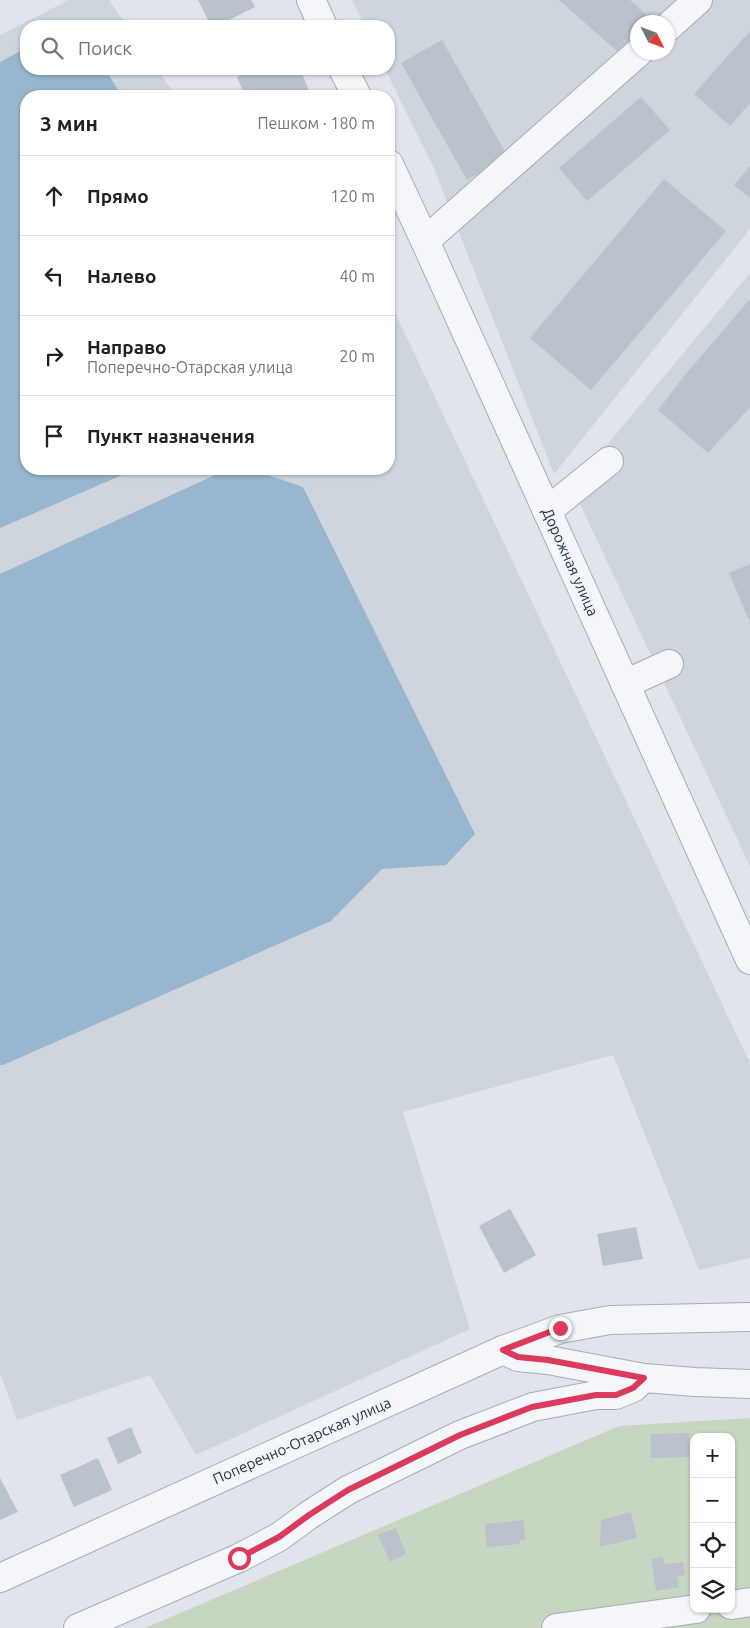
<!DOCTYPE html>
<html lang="ru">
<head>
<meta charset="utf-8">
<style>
	body { margin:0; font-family:Ubuntu,sans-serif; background:#f6f6f6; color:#202124 }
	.controls { position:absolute; right:15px; bottom:15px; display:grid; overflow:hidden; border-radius:10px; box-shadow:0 1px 4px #0004 }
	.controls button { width:45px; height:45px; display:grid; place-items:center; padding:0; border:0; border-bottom:1px solid #e0e0e0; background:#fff; color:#202124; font:25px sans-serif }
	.compass { position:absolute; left:630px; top:15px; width:45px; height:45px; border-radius:50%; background:#fff; box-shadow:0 1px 4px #0004; rotate:132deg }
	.stop { position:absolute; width:15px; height:15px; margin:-11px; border:4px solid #dc3a5c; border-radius:50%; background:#fff }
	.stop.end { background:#dc3a5c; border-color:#fff; box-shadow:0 1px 5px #0008 }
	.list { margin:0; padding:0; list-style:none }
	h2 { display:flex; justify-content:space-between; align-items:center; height:65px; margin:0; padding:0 20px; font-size:21px }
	h2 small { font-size:16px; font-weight:400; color:#757577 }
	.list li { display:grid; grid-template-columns:32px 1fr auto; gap:15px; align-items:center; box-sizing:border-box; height:80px; padding:0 20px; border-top:1px solid #e0e0e0 }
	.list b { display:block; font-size:19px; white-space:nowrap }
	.list p { margin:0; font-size:16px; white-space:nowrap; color:#757577 }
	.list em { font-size:16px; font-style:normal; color:#757577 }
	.icon { flex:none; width:28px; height:28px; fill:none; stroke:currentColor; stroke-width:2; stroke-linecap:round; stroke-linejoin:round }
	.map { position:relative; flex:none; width:750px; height:1628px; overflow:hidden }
	.search { position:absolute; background:#fff; box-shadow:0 1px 4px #0004; left:20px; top:20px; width:375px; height:55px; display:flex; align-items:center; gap:12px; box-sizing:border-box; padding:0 18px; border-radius:20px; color:#757577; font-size:19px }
	.panel { position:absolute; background:#fff; box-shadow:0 1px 4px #0004; left:20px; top:90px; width:375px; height:385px; border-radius:20px }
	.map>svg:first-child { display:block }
	.built { fill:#cfd5dd; fill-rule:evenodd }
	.green { fill:#c7d6c1; fill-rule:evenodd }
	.water { fill:#98b6ce }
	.building { fill:#bac2cb }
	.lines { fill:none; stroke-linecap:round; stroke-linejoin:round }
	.minor-casing { stroke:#a5acb6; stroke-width:30 }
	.minor { stroke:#f4f6f9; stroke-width:28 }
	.route { stroke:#dc3a5c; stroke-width:6 }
	.labels { text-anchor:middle; stroke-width:5; stroke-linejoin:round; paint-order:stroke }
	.street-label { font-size:15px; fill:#273444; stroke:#f1f4f8 }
</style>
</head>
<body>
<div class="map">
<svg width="750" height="1628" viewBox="0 0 750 1628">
	<rect width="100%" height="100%" fill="#e1e5eb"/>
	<g class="built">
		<path d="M69 0H109L127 26H26V69H157L176 96H26V469H389V300L750 1063V1258L699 1270 613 1055 403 1112 470 1329 196 1455 150 1375 17 1420 0 1373V35Z"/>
		<path d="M352 0H750V229L554 474 433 166 385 69H389V26H365ZM638 22H668V52H638Z"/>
		<path d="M750 273V866L572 487Z"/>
	</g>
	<path class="green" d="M750 1418V1628H145L619 1426ZM694 1437H731V1609H694Z"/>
	<g class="water">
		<path d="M26 48V69H105L122 96H26V469H136L0 528V62Z"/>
		<path d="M228 469H250L303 487 475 834 446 865 382 869 331 921 3 1065H0V574Z"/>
	</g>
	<g class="building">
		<path d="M198 0H251L255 7 217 26H211Z"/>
		<path d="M559 0H630L649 17 644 22H638V30L618 52Z"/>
		<path d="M750 31V103L730 126 694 94Z"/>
		<path d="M442 40 508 157 467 180 401 63Z"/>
		<path d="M257 69H300L311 95 307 96H245L237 77Z"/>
		<path d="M641 97 670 130 587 201 559 168Z"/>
		<path d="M750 166V198L734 185Z"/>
		<path d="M664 179 726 231 591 390 530 338Z"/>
		<path d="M750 299V407L708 453 658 410 685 375Z"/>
		<path d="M750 564V622L729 573Z"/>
		<path d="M510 1209 536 1255 504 1273 479 1226Z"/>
		<path d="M636 1227 643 1259 603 1266 597 1234Z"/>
		<path d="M131 1427 142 1453 118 1464 107 1438Z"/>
		<path d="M689 1433 690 1457 651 1458 650 1434Z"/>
		<path d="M98 1458 112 1490 74 1507 60 1475Z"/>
		<path d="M0 1478 18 1512 0 1520Z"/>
		<path d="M631 1512 637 1538 600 1547 601 1520Z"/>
		<path d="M524 1520 525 1539 520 1540V1544L487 1547 485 1524Z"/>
		<path d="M396 1528 406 1554 390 1562 378 1535Z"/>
		<path d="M663 1557 664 1564 683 1562 685 1575 677 1576 679 1587 656 1591 651 1559Z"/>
	</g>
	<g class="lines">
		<g class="minor-casing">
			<g id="minor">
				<path d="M311 0 323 26"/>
				<path d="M668 27 698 0"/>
				<path d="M343 69 357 96"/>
				<path d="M389 164 425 241 750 960"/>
				<path d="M425 241 639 52"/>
				<path d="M547 511 609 461"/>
				<path d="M625 684 669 664"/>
				<path d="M503 1350 518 1357 548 1360 644 1378 695 1382 750 1384"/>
				<path d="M0 1578 503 1350 560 1329 610 1320 750 1317"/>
				<path d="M731 1605 750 1602"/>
				<path d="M78 1628 239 1558 279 1537 309 1515 348 1490 460 1435 533 1407 596 1395H616L633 1388 644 1378"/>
				<path d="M556 1628 696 1609"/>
			</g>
		</g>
		<use href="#minor" class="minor"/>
	</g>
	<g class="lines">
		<path class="route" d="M239 1558 279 1537 309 1515 348 1490 460 1435 532 1407 596 1395H616L633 1388 644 1378 548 1360 518 1357 503 1350 560 1328"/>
	</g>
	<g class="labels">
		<g class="street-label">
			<text transform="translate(570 562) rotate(66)" y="5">Дорожная улица</text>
			<text transform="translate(302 1441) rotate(-24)" y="5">Поперечно-Отарская улица</text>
		</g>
	</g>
</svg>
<div class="controls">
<button>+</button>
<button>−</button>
<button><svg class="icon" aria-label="locate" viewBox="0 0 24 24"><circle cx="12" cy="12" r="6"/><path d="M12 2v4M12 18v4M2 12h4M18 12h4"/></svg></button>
<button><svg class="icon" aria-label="layers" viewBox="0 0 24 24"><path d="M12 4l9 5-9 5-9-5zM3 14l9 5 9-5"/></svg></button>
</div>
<svg class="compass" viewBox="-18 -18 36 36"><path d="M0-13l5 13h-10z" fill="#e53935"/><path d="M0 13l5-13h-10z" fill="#757577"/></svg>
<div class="stop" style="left:239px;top:1558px"></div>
<div class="stop end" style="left:560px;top:1328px"></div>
<div class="search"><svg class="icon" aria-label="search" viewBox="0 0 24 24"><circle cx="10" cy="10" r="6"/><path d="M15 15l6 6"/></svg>Поиск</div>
<section class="panel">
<h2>3 мин<small>Пешком · 180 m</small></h2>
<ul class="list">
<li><svg class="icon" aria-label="ahead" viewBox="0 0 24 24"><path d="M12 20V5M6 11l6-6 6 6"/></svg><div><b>Прямо</b></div><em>120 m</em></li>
<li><svg class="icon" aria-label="left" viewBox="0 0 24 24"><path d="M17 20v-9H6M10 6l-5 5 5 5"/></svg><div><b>Налево</b></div><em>40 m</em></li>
<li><svg class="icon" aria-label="right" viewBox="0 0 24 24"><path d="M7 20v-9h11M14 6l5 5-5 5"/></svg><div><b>Направо</b><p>Поперечно-Отарская улица</p></div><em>20 m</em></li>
<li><svg class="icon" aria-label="arrive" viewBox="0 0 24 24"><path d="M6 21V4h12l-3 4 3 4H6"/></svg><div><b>Пункт назначения</b></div></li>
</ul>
</section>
</div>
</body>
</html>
